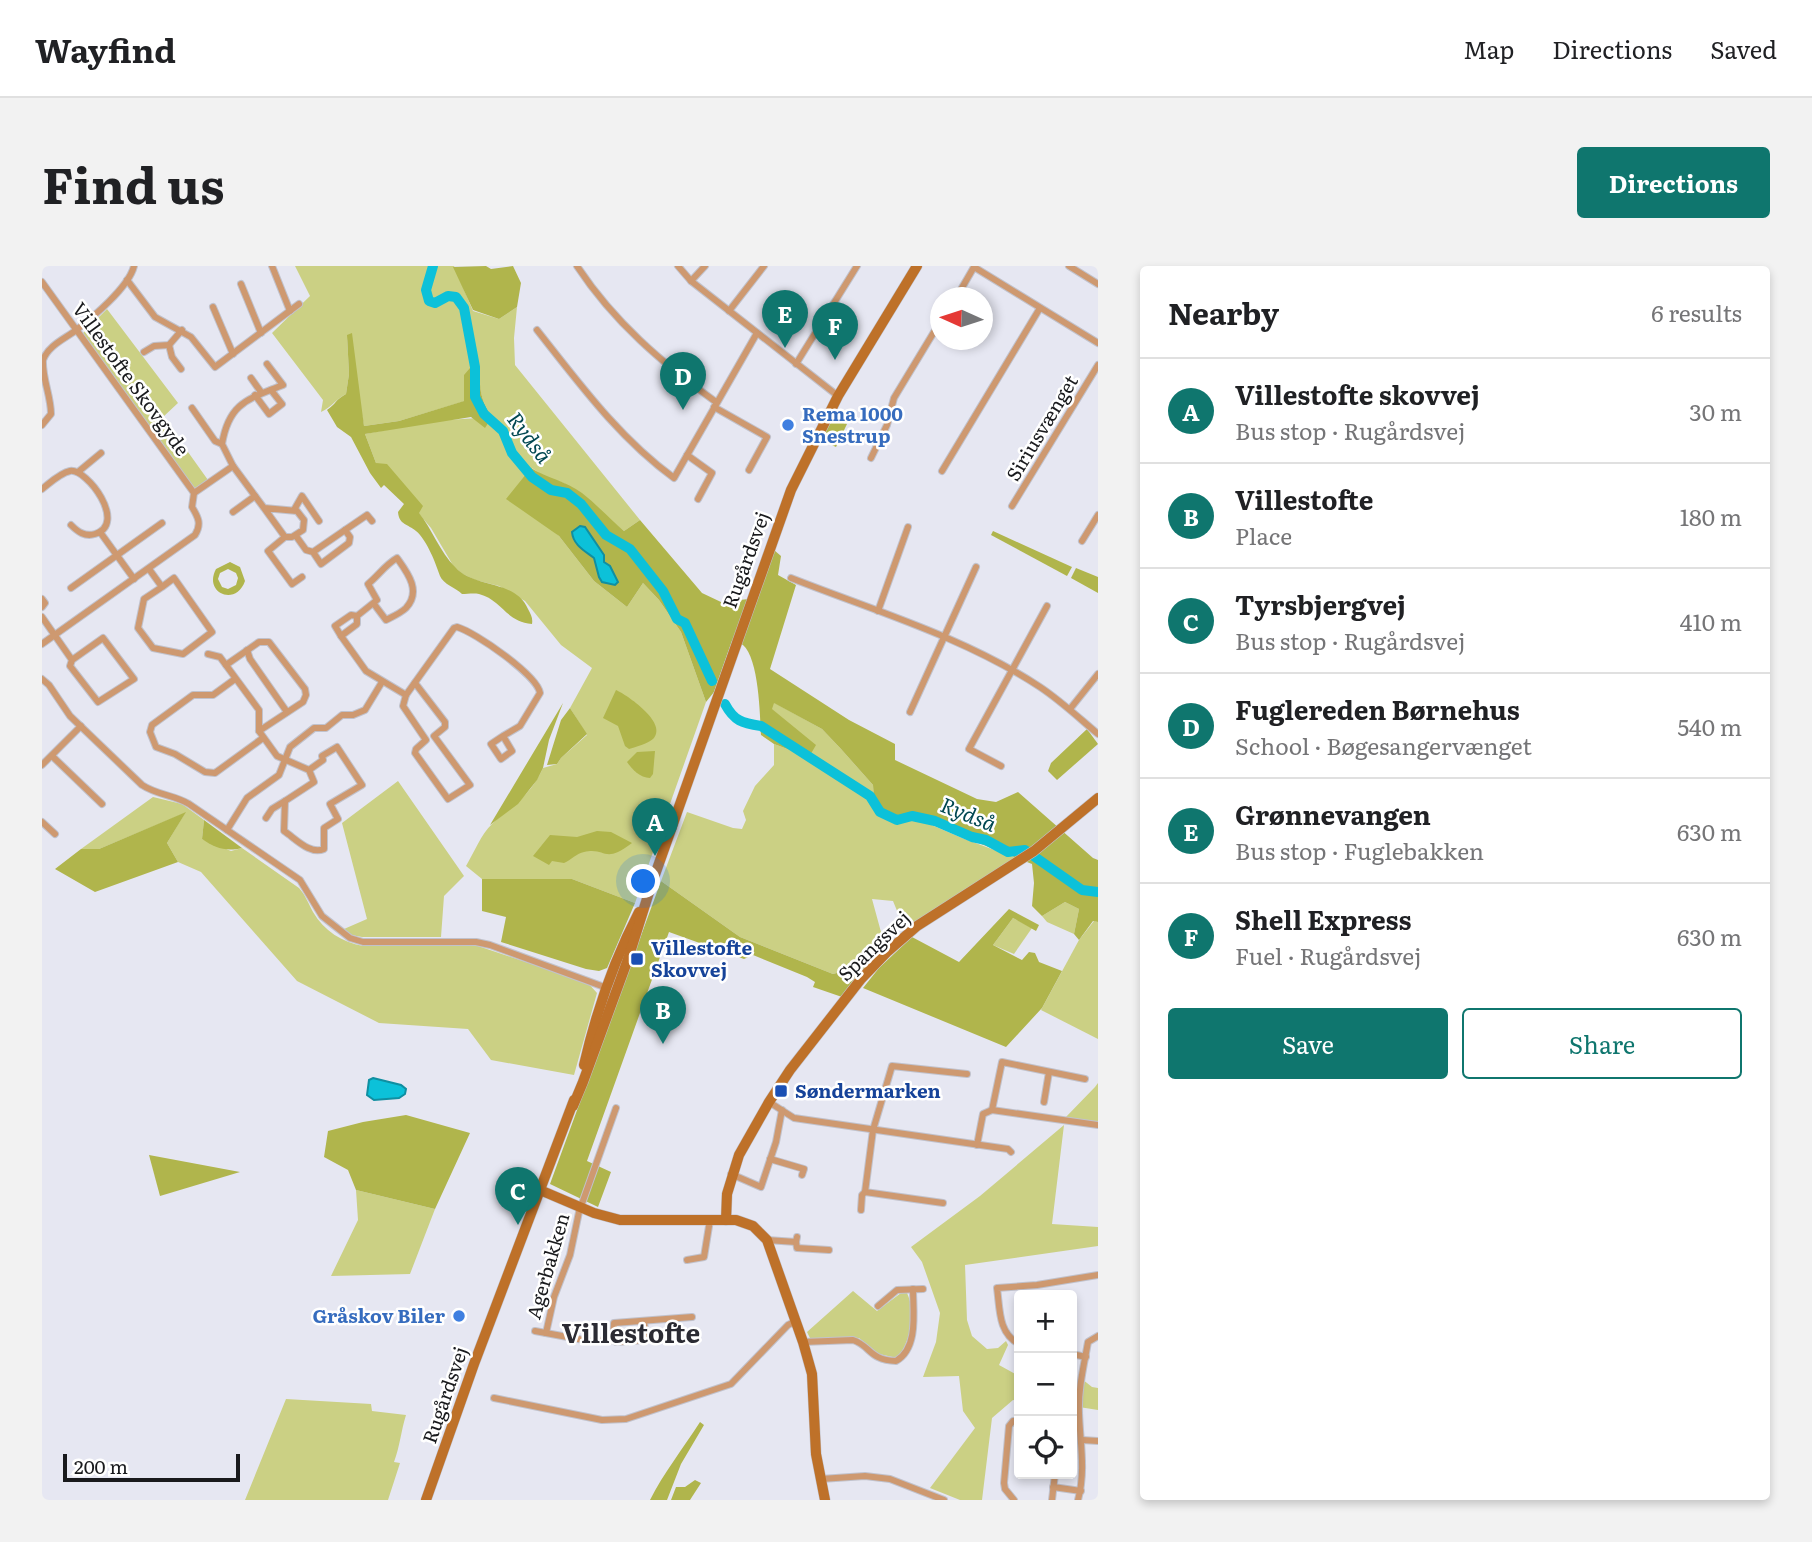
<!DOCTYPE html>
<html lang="en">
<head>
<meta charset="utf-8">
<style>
	body { margin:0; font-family:Literata,serif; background:#f2f2f2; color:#202124 }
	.controls { position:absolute; right:21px; bottom:21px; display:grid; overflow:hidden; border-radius:7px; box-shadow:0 4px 10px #0003 }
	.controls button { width:63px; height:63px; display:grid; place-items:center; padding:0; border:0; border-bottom:2px solid #e0e0e0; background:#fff; color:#202124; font:35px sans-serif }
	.compass { position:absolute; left:888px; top:21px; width:63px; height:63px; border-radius:50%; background:#fff; box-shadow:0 4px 10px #0003; rotate:273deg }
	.scale { position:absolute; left:21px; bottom:18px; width:177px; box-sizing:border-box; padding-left:7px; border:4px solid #191a1d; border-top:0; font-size:19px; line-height:24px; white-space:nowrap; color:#191a1d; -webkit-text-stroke:5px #fff; paint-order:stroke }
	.you { position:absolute; left:602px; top:616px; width:24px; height:24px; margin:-18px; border:5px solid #fff; border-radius:50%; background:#1a73e8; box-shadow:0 0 0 10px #1a73e833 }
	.badge { display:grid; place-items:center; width:46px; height:46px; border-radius:50%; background:#0f766e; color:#fff; font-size:23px; font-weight:700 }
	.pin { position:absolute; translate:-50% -58px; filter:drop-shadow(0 2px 4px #0008) }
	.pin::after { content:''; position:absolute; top:37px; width:24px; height:21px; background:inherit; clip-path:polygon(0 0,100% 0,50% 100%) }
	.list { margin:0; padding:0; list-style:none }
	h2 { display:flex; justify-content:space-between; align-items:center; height:91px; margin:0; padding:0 28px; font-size:30px }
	h2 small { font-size:23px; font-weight:400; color:#757577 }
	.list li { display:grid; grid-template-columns:46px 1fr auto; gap:21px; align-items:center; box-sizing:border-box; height:105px; padding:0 28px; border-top:2px solid #e0e0e0 }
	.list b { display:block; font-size:26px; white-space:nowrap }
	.list p { margin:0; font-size:23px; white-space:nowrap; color:#757577 }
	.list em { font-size:23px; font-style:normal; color:#757577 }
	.actions { display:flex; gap:14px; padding:21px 28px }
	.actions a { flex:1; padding:16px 0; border:2px solid #0f766e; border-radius:7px; text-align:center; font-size:24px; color:#0f766e }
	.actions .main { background:#0f766e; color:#fff }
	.icon { flex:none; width:38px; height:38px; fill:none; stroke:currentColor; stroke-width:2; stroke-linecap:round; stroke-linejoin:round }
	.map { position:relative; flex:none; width:1056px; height:1234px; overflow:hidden; border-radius:7px }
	header { display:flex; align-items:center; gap:42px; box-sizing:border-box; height:98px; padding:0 35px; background:#fff; border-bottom:2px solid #e0e0e0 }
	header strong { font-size:33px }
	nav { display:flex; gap:38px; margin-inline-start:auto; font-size:24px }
	.intro { display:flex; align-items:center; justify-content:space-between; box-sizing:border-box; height:168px; padding:0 42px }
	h1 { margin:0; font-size:49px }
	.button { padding:18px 32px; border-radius:7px; background:#0f766e; color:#fff; font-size:24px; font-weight:700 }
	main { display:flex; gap:42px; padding:0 42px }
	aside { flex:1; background:#fff; border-radius:7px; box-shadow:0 4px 10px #0003 }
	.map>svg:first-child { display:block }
	.green { fill:#cbd084 }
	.forest { fill:#b0b54c; fill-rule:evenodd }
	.water { fill:#0cc1d9; stroke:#108fa1; stroke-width:2 }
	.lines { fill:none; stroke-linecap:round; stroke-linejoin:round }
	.river { stroke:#0cc1d9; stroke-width:10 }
	.street-casing { stroke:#c1c2cc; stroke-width:8 }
	.secondary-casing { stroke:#c1c2cc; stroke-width:11 }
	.street { stroke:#ce9970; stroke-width:6 }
	.secondary { stroke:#be7129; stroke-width:10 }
	.shop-dot { fill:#3f7fe0; stroke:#fff; stroke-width:2.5 }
	.transit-dot { fill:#1a4fb4; stroke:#fff; stroke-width:2.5 }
	.labels { text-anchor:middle; stroke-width:5; stroke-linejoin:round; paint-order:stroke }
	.street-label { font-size:19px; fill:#191a1d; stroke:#fff }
	.shop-label { font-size:19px; font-weight:bold; fill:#366cbe; stroke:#fff; text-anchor:start }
	.transit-label { font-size:19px; font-weight:bold; fill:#164399; stroke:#fff; text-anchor:start }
	.water-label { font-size:21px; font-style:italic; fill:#014751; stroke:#fff }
	.district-label { font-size:26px; font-weight:bold; fill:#2b2b33; stroke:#fff }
</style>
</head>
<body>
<header>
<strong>Wayfind</strong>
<nav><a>Map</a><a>Directions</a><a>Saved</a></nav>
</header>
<div class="intro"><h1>Find us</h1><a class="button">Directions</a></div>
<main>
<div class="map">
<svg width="1056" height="1234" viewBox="0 0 1056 1234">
	<rect width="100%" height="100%" fill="#e6e7f2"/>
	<g class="green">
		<path d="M253 0H412L431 45 457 53 475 41 472 72 473 99 598 254 582 265 522 217 503 211 490 202 508 262 517 270 552 315 585 341 601 317 617 334 639 366 664 436 593 637 530 613H440L424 600C432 587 439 568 450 558 472 537 487 532 501 502L515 498 519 492 545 469 528 442 550 402 519 379 483 335 457 320 433 314 421 308 412 301 389 262 334 197 323 168 391 155 450 151C439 135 437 123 437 103L423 135 357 155 322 160 305 69 307 108 304 128C294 133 290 141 279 146L281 134 230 67 268 30Z"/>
		<path d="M65 43 136 137 121 151 166 214 152 225 40 68Z"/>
		<path d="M731 436 780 463 799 483 831 519 833 548 878 554 920 572 974 592 871 659 858 652 851 635 830 633 839 666 848 678 814 710 802 705 791 708 698 671 619 615 645 546 691 562 700 563 704 554 701 545 713 520 732 499V478L767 491 746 457 729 443Z"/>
		<path d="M356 515 422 610 402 630 399 671H320L309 669 302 663 325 653 300 557Z"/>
		<path d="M111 531 140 538 162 554 160 573 189 585 200 582 257 622C264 630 266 637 271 646 282 665 300 676 321 680L433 679 546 717 555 727 532 809 449 794 426 763 337 757 255 715 159 606 136 596 125 577 143 547 57 583H39Z"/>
		<path d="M1023 636 1037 643 1032 668 1005 656 1000 650Z"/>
		<path d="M971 652 990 662 972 688 951 679Z"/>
		<path d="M1052 655 1056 656V773L999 744 1037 674Z"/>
		<path d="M1056 817V857L1023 852 1053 821Z"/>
		<path d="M1022 859 1010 958 1056 961V980L923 999 925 1054 930 1070 945 1083 956 1082 964 1075 966 1079 957 1099 977 1110V1135L971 1134 950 1152 940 1234H918L888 1222 933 1162 921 1145 917 1110 881 1111 894 1076 898 1047 880 996 869 981 938 930Z"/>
		<path d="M314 924 393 943 368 1008 289 1010 316 954Z"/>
		<path d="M811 1025 835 1045 859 1027H865C874 1046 869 1076 855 1092L837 1088 817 1072H768L765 1066Z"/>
		<path d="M1040 1113 1050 1121 1056 1122V1144L1037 1141Z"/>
		<path d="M244 1133 329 1138 330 1145 364 1149C359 1165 358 1180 352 1196L358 1197 346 1234H203Z"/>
	</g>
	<g class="forest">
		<path d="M444 0 449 3 471 0 479 17 475 41 457 53 431 44 411 1Z"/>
		<path d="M310 67 322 160 357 155 422 135V109L428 102 438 103C437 123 439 135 450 151L443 162 429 151 323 168 334 197 345 198 381 240 377 247C390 263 398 286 413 301 433 323 473 313 486 343 489 349 491 352 490 358 464 356 460 334 437 328 432 327 425 328 420 328 414 322 401 318 398 310 394 298 385 274 374 265 366 258 357 259 356 246L362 238 342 219 339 222 328 207 309 171 295 161 285 144C294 138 293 134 304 128L307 108 305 69Z"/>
		<path d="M790 154 805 158 794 181 779 174Z"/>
		<path d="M489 202C505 212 524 215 540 227 554 238 568 253 582 265L598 254 660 327 679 336 716 332 732 284 739 290 736 309 754 319 728 403 807 454 853 478V494L935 533 954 536 976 526 1051 592 1056 594V656L1051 655 1037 674 1032 668 1037 643 1023 636 1000 650 990 640 992 617 990 598 878 554 833 548 831 519 799 483 780 463 732 437 730 443 774 479 767 491 732 478 719 469C718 449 717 393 701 379 699 378 692 376 690 375L672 426 664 436 639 366 617 334 601 317 585 341 552 315 517 270 464 233Z"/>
		<path d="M951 265 1030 301 1025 310 949 269Z"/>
		<path d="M188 296 198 301 203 315C194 341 161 327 174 303ZM186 303 194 307 196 312 194 319 186 323 180 321 176 313 178 307Z"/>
		<path d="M1034 302 1056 311V327L1029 312Z"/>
		<path d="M574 424C585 429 625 456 612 472 608 477 593 481 587 483L583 480 576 460 561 452Z"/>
		<path d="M521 437 507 474 501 502 495 514 476 538 448 559Z"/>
		<path d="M528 442 545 468 519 492 515 498 505 499 519 454Z"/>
		<path d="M1045 463 1056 478 1015 514 1006 505 1009 497Z"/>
		<path d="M613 485 611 508 608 512C598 512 590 503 585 496L595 486Z"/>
		<path d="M144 546 125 577 136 596 53 626 13 603 39 583H57Z"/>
		<path d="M162 554 200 582C184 586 173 582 160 573Z"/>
		<path d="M555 565 569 566 590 577C561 599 565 581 542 586 535 587 529 594 522 597L510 595 507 599 491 590 508 569 535 571Z"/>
		<path d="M440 613H530L593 637 565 702 557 705 544 703 459 676 464 651 440 645Z"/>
		<path d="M619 615 698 671 791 708 802 705 814 710 800 731 771 721 773 716 765 711 711 689 702 693 627 666 545 895 569 906 556 941 508 918Z"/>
		<path d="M967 643 997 659 994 665 971 652 951 679 980 694 987 686 993 687 997 696 1020 705 1000 742 964 781 821 722 837 702 870 671 917 696Z"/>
		<path d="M364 849 428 867 393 943 314 924 306 904 282 891 286 865 321 856Z"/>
		<path d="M107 889 198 906 118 930Z"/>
		<path d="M658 1156 662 1159 639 1198 625 1234H608C621 1208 642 1181 658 1156Z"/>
		<path d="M653 1214 659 1217 648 1234H629L634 1221H643Z"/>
	</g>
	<g class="water">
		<path d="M538 260 543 261 562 289V296L568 300 576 316 573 319 560 316 557 311 552 292C543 285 531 279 530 266Z"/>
		<path d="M331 812 359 819 364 823 363 828 357 832 332 834 325 829 327 814Z"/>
	</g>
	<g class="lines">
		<g class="river">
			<path d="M391 0 384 24 387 35 393 37 406 30 414 31 422 42 433 101V131L442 148 461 165 470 187 490 211 509 224 525 227 539 238 564 269 588 283 621 325 635 353 643 357 670 415"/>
			<path d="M683 438C692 455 700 457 719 460L828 530 838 546 855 554 870 550 893 555 930 571 944 574 966 586 983 584 1040 624 1056 626"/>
		</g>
		<g class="street-casing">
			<g id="street">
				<path d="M230 0 248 45"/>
				<path d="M535 0C572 56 620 97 674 136"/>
				<path d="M636 0 649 15 796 130"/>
				<path d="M1027 0 1056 18"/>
				<path d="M85 14 113 51 149 71 173 101 257 38"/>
				<path d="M649 15 663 0"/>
				<path d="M0 16 152 227"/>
				<path d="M199 18 219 67"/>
				<path d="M914 32 932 1 1056 77"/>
				<path d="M171 41 191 88"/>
				<path d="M687 45 722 0"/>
				<path d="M495 64C537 117 577 172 632 212L715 67"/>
				<path d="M127 79 130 91 139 103"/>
				<path d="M102 86 112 80 127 79 140 64"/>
				<path d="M754 98 815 0"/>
				<path d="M209 112 219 126"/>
				<path d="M213 129 227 148 240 138 229 124"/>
				<path d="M672 141 725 171 707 204"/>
				<path d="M150 142 173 175 180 178"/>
				<path d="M0 159 9 148C9 130 0 112 1 94 6 80 22 73 33 65 50 52 87 21 92 0"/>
				<path d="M645 189 670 207 656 233"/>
				<path d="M829 192 845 159 852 132 898 56"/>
				<path d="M900 205 998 42"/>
				<path d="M36 206 59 187"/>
				<path d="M0 223C8 217 18 207 28 205 45 202 86 258 53 268 43 271 36 266 29 259"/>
				<path d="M970 240 1056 99"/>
				<path d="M222 242 243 271H250L261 264 262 254 255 245 222 242 191 200 180 178C187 136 207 133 241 119L225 98"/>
				<path d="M252 244 260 230 277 255"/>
				<path d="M191 246 213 230"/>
				<path d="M303 264 325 249 330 255"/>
				<path d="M58 266 92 313"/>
				<path d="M254 270 264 284 271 286 279 298 307 277 308 271 303 264 271 286"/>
				<path d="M243 271 226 285 250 318 260 311"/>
				<path d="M1040 275 1056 249"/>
				<path d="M107 303 120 321 102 333 96 362 111 382 141 388 170 366 132 312 120 321"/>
				<path d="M749 312C833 345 922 371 998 421 1019 435 1037 452 1056 468"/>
				<path d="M29 322 120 257"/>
				<path d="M0 333 3 337 0 341"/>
				<path d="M332 338 344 354C350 351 359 347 364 342 380 325 365 306 355 292 343 299 337 309 326 318L335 334 315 350V358L299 370 324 405 364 429 412 362 415 361C433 366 495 409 498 427L478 460 461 470 470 485 459 493 449 478 461 470"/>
				<path d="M836 345 866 261"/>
				<path d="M0 351 30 394 28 400 56 436 92 413 61 372 30 394"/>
				<path d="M299 370 293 360 309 349 315 350"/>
				<path d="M0 378 153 269C160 258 156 251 150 241L152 227 191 200"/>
				<path d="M205 384 208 393 245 446"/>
				<path d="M166 388 178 391 217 444V465L235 490 267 504 281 494 280 490 295 481 320 519 288 538 296 553 282 562V583C268 589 254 573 242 565L243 535 272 516 267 504"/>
				<path d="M184 399 217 376H227L263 423 264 429 261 436 217 465"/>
				<path d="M0 413 7 419 28 450 100 519C115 529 132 529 147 538L258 614 280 650 308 672 321 676H434L448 679 565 722"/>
				<path d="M193 413 171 429H151L110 459 108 466 114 481 133 488 163 506 173 507 221 472"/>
				<path d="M364 429 361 440 384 474 374 483 373 487 406 533 428 519 392 470 403 461V456L373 417"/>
				<path d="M1028 443 1056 408"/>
				<path d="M868 446 934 301"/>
				<path d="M10 490 60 538"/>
				<path d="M0 499 39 460"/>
				<path d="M959 500 927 483 1005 340"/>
				<path d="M224 552 230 543 243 535"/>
				<path d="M0 556 13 568"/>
				<path d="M185 564 205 532 237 509 248 481 272 462H284L300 449H311L323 444 340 416"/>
				<path d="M727 836 752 852 966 883 969 886"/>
				<path d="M1002 836 1007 806"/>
				<path d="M950 844 960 796 1043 813"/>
				<path d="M935 879 941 848 950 844 1056 859"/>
				<path d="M728 893 762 903 760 909"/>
				<path d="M689 908 719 921 734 876 740 844"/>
				<path d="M901 937 823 926 831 864 850 800 925 808"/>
				<path d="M819 944 820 929 823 926"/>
				<path d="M725 974 754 976 755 971"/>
				<path d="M754 976 755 982 787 984"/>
				<path d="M645 994 662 991 668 954"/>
				<path d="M836 1040 855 1024 881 1023"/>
				<path d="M493 1065 547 1075 571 1074 574 1076 604 1074 602 1055"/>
				<path d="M504 1067 512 1031 528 989 537 946 574 842"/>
				<path d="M571 1074 572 1057 650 1051"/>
				<path d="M761 1076 811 1074C829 1080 827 1094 854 1095 877 1082 871 1045 871 1023"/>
				<path d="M977 1078C956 1067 958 1043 955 1022L995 1019 1056 1009"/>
				<path d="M1030 1088 1044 1091"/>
				<path d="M452 1132 560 1154 584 1153 689 1118 746 1059 754 1055"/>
				<path d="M1040 1174 1056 1175"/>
				<path d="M779 1213 823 1210 848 1213 902 1234"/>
				<path d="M1011 1221 1039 1225"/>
				<path d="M972 1234 963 1223 962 1217 967 1160 971 1155 977 1156"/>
				<path d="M1010 1234 1013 1208"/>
				<path d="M1036 1234C1044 1204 1038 1177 1037 1147 1036 1123 1042 1099 1046 1076L1056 1070"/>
			</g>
		</g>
		<g class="secondary-casing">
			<g id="secondary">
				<path d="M542 799C554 747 572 694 597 646"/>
				<path d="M531 840 541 816 586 693 609 620 749 224 796 130 875 0"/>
				<path d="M498 924 552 947 578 954H694L711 960 725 974 761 1076 770 1108 774 1188 783 1234"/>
				<path d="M684 954 685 928 697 889 727 836 748 804 819 713 845 686 875 660 992 585 1056 532"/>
				<path d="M384 1234 432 1098 532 834"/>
			</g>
		</g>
		<use href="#street" class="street"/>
		<use href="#secondary" class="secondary"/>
	</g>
	<g class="shop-dot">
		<circle cx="746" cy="159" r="7"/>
		<circle cx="417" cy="1050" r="7"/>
	</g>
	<g class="transit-dot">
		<rect x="588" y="686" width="14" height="14" rx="3.5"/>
		<rect x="732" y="818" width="14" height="14" rx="3.5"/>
	</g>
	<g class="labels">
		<g class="street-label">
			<text transform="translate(89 113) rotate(54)" y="7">Villestofte Skovgyde</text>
			<text transform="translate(1000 162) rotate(-59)" y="7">Siriusvænget</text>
			<text transform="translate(704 294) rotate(-70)" y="7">Rugårdsvej</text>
			<text transform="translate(832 680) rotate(-44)" y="7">Spangsvej</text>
			<text transform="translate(506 1000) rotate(-74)" y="7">Agerbakken</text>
			<text transform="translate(403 1129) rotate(-71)" y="7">Rugårdsvej</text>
		</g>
		<g class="shop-label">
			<text x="760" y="155">Rema 1000<tspan x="760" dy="22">Snestrup</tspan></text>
			<text x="403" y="1057" text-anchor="end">Gråskov Biler</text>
		</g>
		<g class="transit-label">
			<text x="609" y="689">Villestofte<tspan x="609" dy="22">Skovvej</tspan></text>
			<text x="753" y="832">Søndermarken</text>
		</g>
		<g class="water-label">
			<text transform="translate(487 172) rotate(53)" y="7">Rydså</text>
			<text transform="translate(926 549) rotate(22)" y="7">Rydså</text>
		</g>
		<g class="district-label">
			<text x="589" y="1077">Villestofte</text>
		</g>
	</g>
</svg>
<div class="controls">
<button>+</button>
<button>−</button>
<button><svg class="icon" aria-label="locate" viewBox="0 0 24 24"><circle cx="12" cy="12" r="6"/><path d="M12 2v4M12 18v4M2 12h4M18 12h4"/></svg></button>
</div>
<svg class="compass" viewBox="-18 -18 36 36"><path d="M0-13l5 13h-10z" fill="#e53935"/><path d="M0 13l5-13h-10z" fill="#757577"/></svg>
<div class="scale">200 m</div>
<div class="you"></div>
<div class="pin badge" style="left:613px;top:590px">A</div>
<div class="pin badge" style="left:621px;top:778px">B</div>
<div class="pin badge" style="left:476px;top:959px">C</div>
<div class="pin badge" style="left:641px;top:144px">D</div>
<div class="pin badge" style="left:743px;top:82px">E</div>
<div class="pin badge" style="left:793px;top:94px">F</div>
</div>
<aside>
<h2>Nearby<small>6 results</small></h2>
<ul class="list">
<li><span class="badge">A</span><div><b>Villestofte skovvej</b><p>Bus stop · Rugårdsvej</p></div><em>30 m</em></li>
<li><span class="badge">B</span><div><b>Villestofte</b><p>Place</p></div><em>180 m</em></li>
<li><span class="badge">C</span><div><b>Tyrsbjergvej</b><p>Bus stop · Rugårdsvej</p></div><em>410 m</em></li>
<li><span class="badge">D</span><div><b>Fuglereden Børnehus</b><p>School · Bøgesangervænget</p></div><em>540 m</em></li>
<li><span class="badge">E</span><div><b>Grønnevangen</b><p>Bus stop · Fuglebakken</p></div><em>630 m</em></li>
<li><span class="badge">F</span><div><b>Shell Express</b><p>Fuel · Rugårdsvej</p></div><em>630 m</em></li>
</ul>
<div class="actions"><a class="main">Save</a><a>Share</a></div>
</aside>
</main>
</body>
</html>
